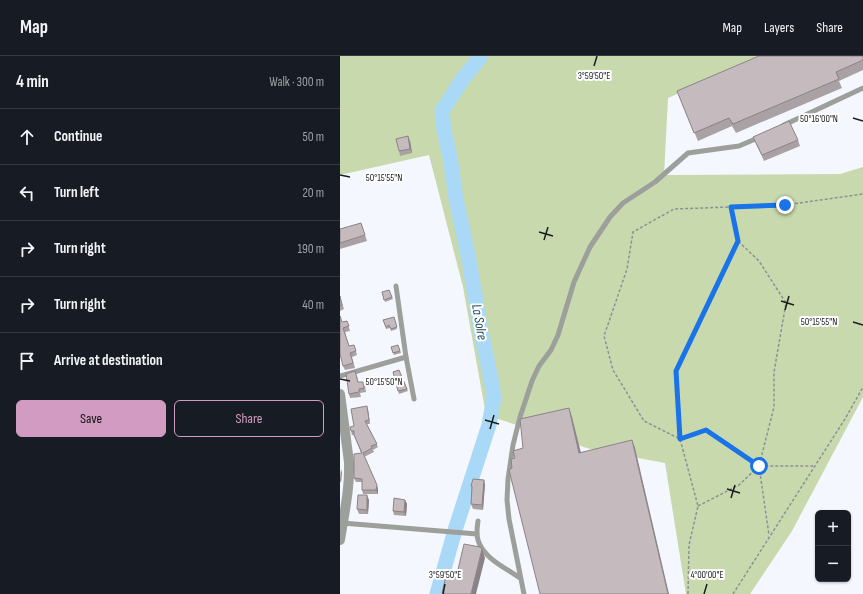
<!DOCTYPE html>
<html lang="en">
<head>
<meta charset="utf-8">
<style>
	body { margin:0; font-family:"Sofia Sans Condensed",sans-serif; background:#20242c; color:#f1f3f6 }
	.controls { position:absolute; right:12px; bottom:12px; display:grid; overflow:hidden; border-radius:6px; box-shadow:0 1px 3px #0004 }
	.controls button { width:36px; height:36px; display:grid; place-items:center; padding:0; border:0; border-bottom:1px solid #363941; background:#171b24; color:#f1f3f6; font:20px sans-serif }
	.stop { position:absolute; width:12px; height:12px; margin:-9px; border:3px solid #1a73e8; border-radius:50%; background:#fff }
	.stop.end { background:#1a73e8; border-color:#fff; box-shadow:0 1px 4px #0008 }
	.list { margin:0; padding:0; list-style:none }
	h2 { display:flex; justify-content:space-between; align-items:center; height:52px; margin:0; padding:0 16px; font-size:17px }
	h2 small { font-size:13px; font-weight:400; color:#9ea1a6 }
	.list li { display:grid; grid-template-columns:26px 1fr auto; gap:12px; align-items:center; box-sizing:border-box; height:56px; padding:0 16px; border-top:1px solid #363941 }
	.list b { display:block; font-size:15px; white-space:nowrap }
	.list em { font-size:13px; font-style:normal; color:#9ea1a6 }
	.actions { display:flex; gap:8px; padding:12px 16px }
	.actions a { flex:1; padding:9px 0; border:1px solid #d29cc2; border-radius:6px; text-align:center; font-size:14px; color:#d29cc2 }
	.actions .main { background:#d29cc2; color:#111 }
	.icon { flex:none; width:22px; height:22px; fill:none; stroke:currentColor; stroke-width:2; stroke-linecap:round; stroke-linejoin:round }
	.map { position:relative; flex:none; width:523px; height:538px; overflow:hidden }
	header { display:flex; align-items:center; gap:24px; box-sizing:border-box; height:56px; padding:0 20px; background:#171b24; border-bottom:1px solid #363941 }
	header strong { font-size:19px }
	nav { display:flex; gap:22px; margin-inline-start:auto; font-size:14px }
	main { display:flex }
	aside { flex:1; background:#171b24 }
	.map>svg:first-child { display:block }
	.green { fill:#c8d9ae }
	.lines { fill:none; stroke-linecap:round; stroke-linejoin:round }
	.river { stroke:#a9d9f6; stroke-width:15 }
	.path { stroke:#8f9096; stroke-width:1.5; stroke-dasharray:3 2; stroke-linecap:butt }
	.lane { stroke:#9d9f9b; stroke-width:5 }
	.street { stroke:#9d9f9b; stroke-width:10 }
	.wall { fill:#a9a1a4 }
	.shaded-wall { fill:#8a8386 }
	.building { fill:#c5bbbf; stroke:#8a8386 }
	.route { stroke:#1a73e8; stroke-width:5 }
	.ticks { fill:none; stroke:#1c1d20; stroke-width:1.5 }
	.labels { text-anchor:middle; stroke-width:4; stroke-linejoin:round; paint-order:stroke }
	.water-label { font-size:14px; font-style:italic; fill:#1a4862; stroke:#fff }
	.ticks-label { font-size:10px; text-anchor:middle; fill:#1c1d20; stroke:#fff; stroke-width:4; stroke-linejoin:round; paint-order:stroke }
</style>
</head>
<body>
<header>
<strong>Map</strong>
<nav><a>Map</a><a>Layers</a><a>Share</a></nav>
</header>
<main>
<aside>
<h2>4 min<small>Walk · 300 m</small></h2>
<ul class="list">
<li><svg class="icon" aria-label="ahead" viewBox="0 0 24 24"><path d="M12 20V5M6 11l6-6 6 6"/></svg><div><b>Continue</b></div><em>50 m</em></li>
<li><svg class="icon" aria-label="left" viewBox="0 0 24 24"><path d="M17 20v-9H6M10 6l-5 5 5 5"/></svg><div><b>Turn left</b></div><em>20 m</em></li>
<li><svg class="icon" aria-label="right" viewBox="0 0 24 24"><path d="M7 20v-9h11M14 6l5 5-5 5"/></svg><div><b>Turn right</b></div><em>190 m</em></li>
<li><svg class="icon" aria-label="right" viewBox="0 0 24 24"><path d="M7 20v-9h11M14 6l5 5-5 5"/></svg><div><b>Turn right</b></div><em>40 m</em></li>
<li><svg class="icon" aria-label="arrive" viewBox="0 0 24 24"><path d="M6 21V4h12l-3 4 3 4H6"/></svg><div><b>Arrive at destination</b></div></li>
</ul>
<div class="actions"><a class="main">Save</a><a>Share</a></div>
</aside>
<div class="map">
<svg width="523" height="538" viewBox="0 0 523 538">
	<rect width="100%" height="100%" fill="#f5f7ff"/>
	<path class="green" d="M0 0H422L328 42 324 119 500 118 523 111V341L452 475 410 538H346L325 407 250 393 146 359 123 231 89 99 0 119Z"/>
	<g class="lines">
		<path class="river" d="M97 538 115 474 149 369 154 341 150 318 141 276 129 204 116 143 110 101 104 75 102 55 122 24 141 0"/>
		<g class="path">
			<path d="M398 185 336 315 340 383 366 374 419 410H475"/>
			<path d="M419 410 429 479"/>
			<path d="M358 450 399 429 419 410 434 351V316L446 247 419 205 398 185 391 151"/>
			<path d="M348 538 349 489 358 450 340 383 304 365 273 314 264 280 287 213 293 176 334 153 445 149 523 138"/>
			<path d="M393 538 505 363 523 331"/>
		</g>
		<g class="lane">
			<path d="M444 69 523 32"/>
			<path d="M66 301 74 343"/>
			<path d="M0 320 66 301 56 230"/>
			<path d="M138 465C137 472 136 478 138 484 143 502 166 512 180 522"/>
			<path d="M2 467 137 478"/>
			<path d="M184 538 169 463 167 444 168 423 173 389 180 361 192 325 199 310 211 294 218 279 234 226 250 191 270 161 283 147 315 126 348 97 399 90 420 81"/>
		</g>
		<path class="street" d="M0 338 9 406C10 433 4 458 0 484"/>
	</g>
	<g class="wall">
		<path d="M523 0V14L499 25 502 32 396 77 392 70 358 85 337 35Z"/>
		<path d="M413 81 458 84 460 90 424 105Z"/>
		<path d="M70 85 72 97 60 100 59 95Z"/>
		<path d="M21 167 27 185 0 193V174Z"/>
		<path d="M49 234 53 243 45 246 42 236Z"/>
		<path d="M0 240 4 253 0 255Z"/>
		<path d="M54 261 57 273 51 275 50 272 46 273 43 264Z"/>
		<path d="M7 265 10 275 5 276 9 290 14 289 17 299 12 301 15 312 5 314 3 310 2 266Z"/>
		<path d="M58 289 61 297 54 299 51 291Z"/>
		<path d="M59 314 68 335 59 338 53 316Z"/>
		<path d="M17 319 18 326 25 330 26 336 20 337 21 341 10 342 9 338Z"/>
		<path d="M28 354 30 368H27L38 391 33 394 34 396 24 401 38 433V438H23L22 434V426H16L14 422 21 397 14 379H12L11 375 14 370Z"/>
		<path d="M145 428 143 454 133 453 131 448 132 433 131 430Z"/>
		<path d="M29 444 28 458H19L17 453Z"/>
		<path d="M65 444 67 448 66 460 54 459 53 455Z"/>
	</g>
	<g class="shaded-wall">
		<path d="M68 80 70 85 72 97 70 93Z"/>
		<path d="M27 350 28 354 30 368 29 364Z"/>
		<path d="M229 352 232 361 243 405 239 397Z"/>
		<path d="M292 384 295 392 329 538H328Z"/>
		<path d="M1 413 2 417 1 427 0 424Z"/>
		<path d="M144 424 145 428 143 454 142 449Z"/>
		<path d="M37 429 38 433V438L36 434Z"/>
		<path d="M27 439 29 444 28 458 27 454Z"/>
		<path d="M65 444 67 448 66 460 64 456Z"/>
		<path d="M142 493 145 502 136 538H131Z"/>
	</g>
	<g class="building">
		<path d="M419 0H523V4L496 16 499 23 393 68 389 62 354 77 337 35Z"/>
		<path d="M449 65 458 84 422 99 413 81Z"/>
		<path d="M68 80 70 93 59 95 56 83Z"/>
		<path d="M21 167 25 179 0 187V173Z"/>
		<path d="M49 234 52 241 44 244 42 236Z"/>
		<path d="M0 240 2 249 0 250Z"/>
		<path d="M0 260 2 266 7 265 9 270 3 272 9 290 14 289 16 295 10 297 13 307 3 310 0 298Z"/>
		<path d="M54 261 57 271 51 273 49 269 46 271 43 264Z"/>
		<path d="M58 289 60 295 53 297 51 291Z"/>
		<path d="M59 314 67 333 58 335 53 316Z"/>
		<path d="M15 315 18 326H23L24 332 19 333V336L9 338 6 318Z"/>
		<path d="M27 350 29 364 25 365 37 388 31 390 32 392 23 397 37 429 36 434H22V423L14 422V398L22 397 14 379V375H11L10 371 14 370 11 353Z"/>
		<path d="M229 352 239 397 292 384 328 538H200L169 414 172 412 171 403 175 402 173 395 183 392 180 363Z"/>
		<path d="M133 423 144 424 142 449 131 448 132 430H131Z"/>
		<path d="M18 439H27V454L17 453Z"/>
		<path d="M54 442 65 444 64 456 53 455Z"/>
		<path d="M124 488 140 491 142 493 131 538H106L102 537 106 520 116 522Z"/>
	</g>
	<g class="lines">
		<path class="route" d="M419 410 366 374 340 383 336 315 398 185 391 151 445 149"/>
	</g>
	<path class="ticks" d="M254 10 257 0M513 62 523 65M0 119 10 121M199 176 213 180M204 184 208 171M441 245 454 249M445 254 449 240M513 266 523 269M0 323 10 325M145 364 159 368M150 373 154 359M387 433 400 437M391 442 395 429M103 538 105 528M364 538 367 528"/>
	<g class="labels">
		<g class="water-label">
			<text transform="translate(140 266) rotate(80)" y="5">La Solre</text>
		</g>
	</g>
	<g class="ticks-label">
		<text x="254" y="23">3°59'50"E</text>
		<text x="479" y="66">50°16'00"N</text>
		<text x="44" y="125">50°15'55"N</text>
		<text x="479" y="269">50°15'55"N</text>
		<text x="44" y="329">50°15'50"N</text>
		<text x="105" y="522">3°59'50"E</text>
		<text x="367" y="522">4°00'00"E</text>
	</g>
</svg>
<div class="controls">
<button>+</button>
<button>−</button>
</div>
<div class="stop" style="left:419px;top:410px"></div>
<div class="stop end" style="left:445px;top:149px"></div>
</div>
</main>
</body>
</html>
